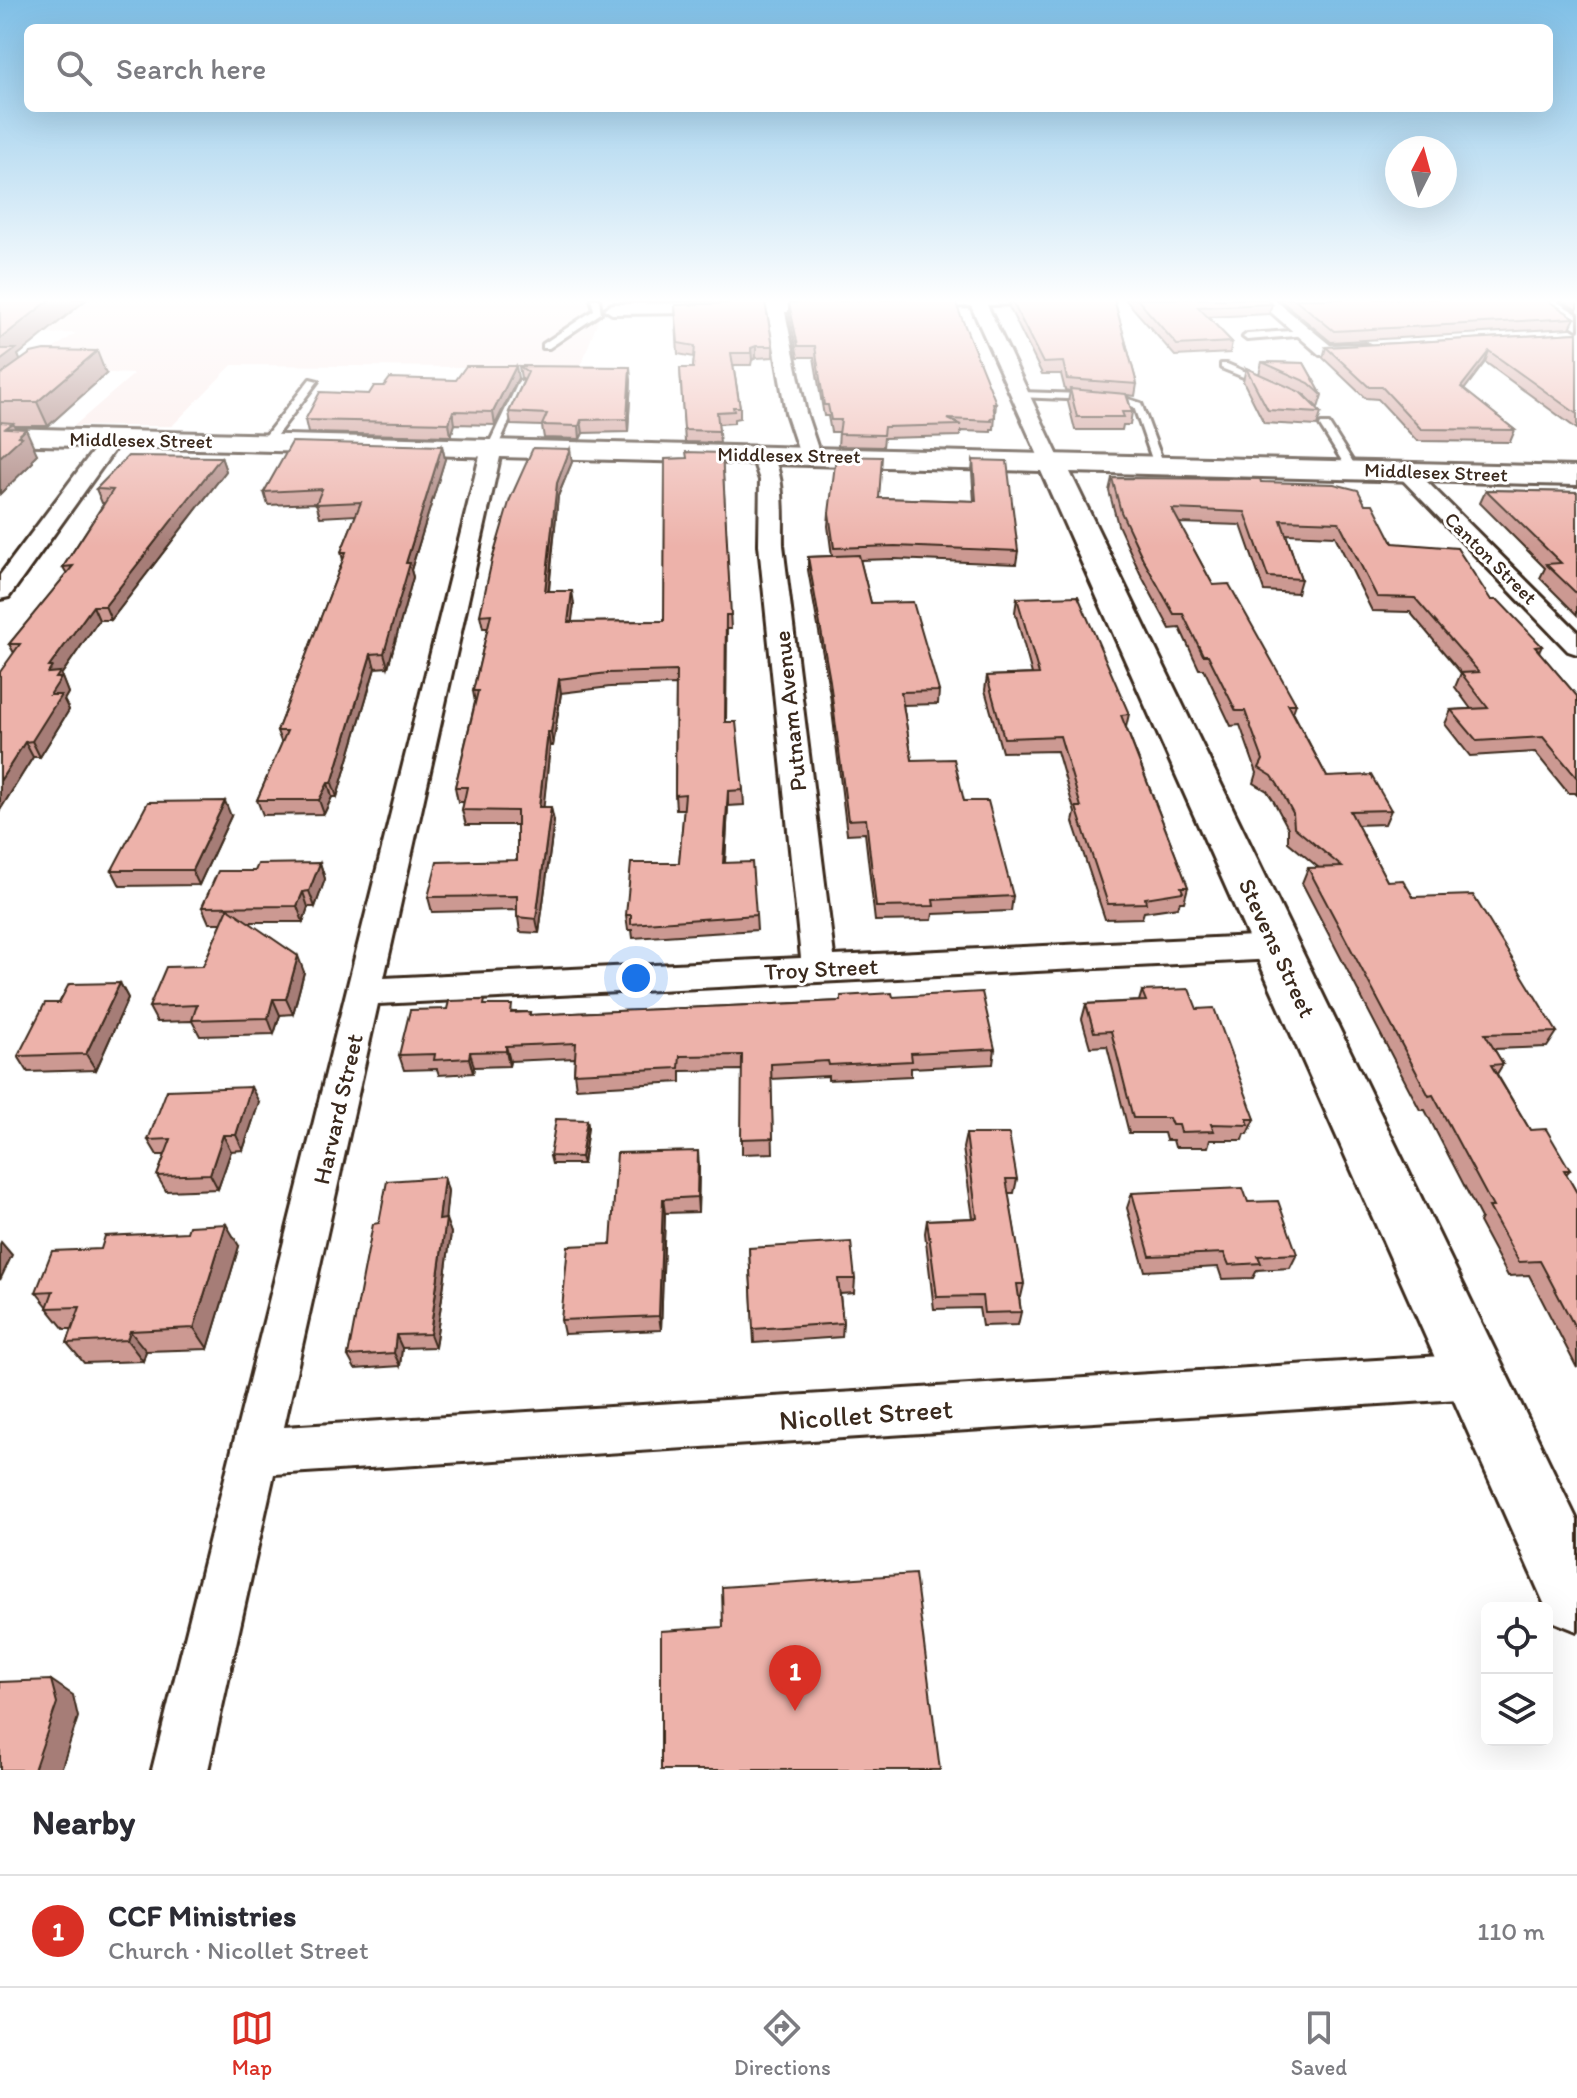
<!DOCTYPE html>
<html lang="en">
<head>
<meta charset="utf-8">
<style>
	body { margin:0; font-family:Itim,sans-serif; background:#f7f7f7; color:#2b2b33 }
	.controls { position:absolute; right:24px; bottom:24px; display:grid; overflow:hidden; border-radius:12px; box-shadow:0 8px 32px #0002 }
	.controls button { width:72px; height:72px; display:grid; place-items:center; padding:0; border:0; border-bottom:2px solid #e1e1e2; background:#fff; color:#2b2b33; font:40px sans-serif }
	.compass { position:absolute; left:1385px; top:136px; width:72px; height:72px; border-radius:50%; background:#fff; box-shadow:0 8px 32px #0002; rotate:6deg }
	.you { position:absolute; left:636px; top:978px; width:28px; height:28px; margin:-20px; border:6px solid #fff; border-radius:50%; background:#1a73e8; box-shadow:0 0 0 12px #1a73e833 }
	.badge { display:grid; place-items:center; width:52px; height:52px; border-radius:50%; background:#d93025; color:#fff; font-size:26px; font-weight:700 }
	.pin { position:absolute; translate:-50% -66px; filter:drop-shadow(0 2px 4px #0008) }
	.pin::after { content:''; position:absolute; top:42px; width:28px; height:24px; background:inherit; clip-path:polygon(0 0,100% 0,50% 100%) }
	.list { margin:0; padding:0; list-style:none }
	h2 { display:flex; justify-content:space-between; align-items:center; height:104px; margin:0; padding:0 32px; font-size:34px }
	h2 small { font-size:26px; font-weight:400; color:#7c7c81 }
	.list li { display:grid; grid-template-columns:52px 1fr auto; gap:24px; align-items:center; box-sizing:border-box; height:112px; padding:0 32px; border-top:2px solid #e1e1e2 }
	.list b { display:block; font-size:30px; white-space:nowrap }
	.list p { margin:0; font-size:26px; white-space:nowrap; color:#7c7c81 }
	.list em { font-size:26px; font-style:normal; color:#7c7c81 }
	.icon { flex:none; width:44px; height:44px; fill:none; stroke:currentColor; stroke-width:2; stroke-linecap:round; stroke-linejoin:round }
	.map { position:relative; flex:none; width:1577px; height:1770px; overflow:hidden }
	.search { position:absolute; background:#fff; box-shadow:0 8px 32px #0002; left:24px; right:24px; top:24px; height:88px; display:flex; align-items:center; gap:20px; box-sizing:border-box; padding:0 28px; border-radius:12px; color:#7c7c81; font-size:30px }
	.sheet { height:216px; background:#fff }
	nav { display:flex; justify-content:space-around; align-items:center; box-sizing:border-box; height:112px; border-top:2px solid #e1e1e2; background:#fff; font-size:22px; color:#7c7c81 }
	nav a { display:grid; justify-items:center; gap:4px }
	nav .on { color:#d93025 }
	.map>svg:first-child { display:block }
	.built { fill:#fae8e6 }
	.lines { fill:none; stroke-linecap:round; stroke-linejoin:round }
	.service-casing { stroke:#3b2a1e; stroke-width:6 }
	.minor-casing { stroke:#3b2a1e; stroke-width:6 }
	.tertiary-casing { stroke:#3b2a1e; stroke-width:6 }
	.secondary-casing { stroke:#3b2a1e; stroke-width:6 }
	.service { fill:#fff; fill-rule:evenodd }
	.minor { fill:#fff; fill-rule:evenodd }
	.tertiary { fill:#fff; fill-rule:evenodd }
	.secondary { fill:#fff; fill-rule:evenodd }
	.wall { fill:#cc9992; stroke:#3b2a1e; stroke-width:2 }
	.shaded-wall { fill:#a67d77; stroke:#3b2a1e; stroke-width:2 }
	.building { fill:#edb2aa; stroke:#3b2a1e; stroke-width:2 }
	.labels { text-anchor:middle; stroke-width:6; stroke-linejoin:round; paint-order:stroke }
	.far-street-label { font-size:20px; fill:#3b2a1e; stroke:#fff }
	.street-label { font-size:24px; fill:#3b2a1e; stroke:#fff }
	.near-street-label { font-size:28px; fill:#3b2a1e; stroke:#fff }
</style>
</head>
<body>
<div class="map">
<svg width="1577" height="1770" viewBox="0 0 1577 1770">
	<rect width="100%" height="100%" fill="#fff"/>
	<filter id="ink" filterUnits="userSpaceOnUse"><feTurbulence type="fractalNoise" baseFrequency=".0125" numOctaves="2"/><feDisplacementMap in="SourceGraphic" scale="16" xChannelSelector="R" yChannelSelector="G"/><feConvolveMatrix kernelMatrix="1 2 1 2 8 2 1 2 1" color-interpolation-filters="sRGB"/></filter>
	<g filter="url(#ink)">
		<path class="built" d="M0 299H606L580 368 232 365 172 426H74L134 374 24 369 76 333 0 335Z"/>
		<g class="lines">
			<g class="service-casing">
				<g id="service">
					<path d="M591 299H599L601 313 549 348H543V344L594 310Z"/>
					<path d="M1305 330 1309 333 1308 335 1247 340 1243 337 1247 334Z"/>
					<path d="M1221 364H1227L1269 382 1261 384 1221 368Z"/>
					<path d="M310 379 318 381 270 444H262V440Z"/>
					<path d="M519 381 527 383 497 448 488 450 487 448Z"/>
					<path d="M1020 392 1116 395 1141 403 1164 465 1159 468 1154 465 1134 407 1115 401 1017 397 1015 395Z"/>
					<path d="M1321 424H1329L1358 470 1357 472H1349L1320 426Z"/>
				</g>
			</g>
			<g class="minor-casing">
				<g id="minor">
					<path d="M905 299H1028L1020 304 987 305 1061 462 1058 466 1051 468 1041 462 971 306 911 308 903 303Z"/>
					<path d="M1256 299H1274L1330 345 1366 344 1375 349 1366 354 1320 355Z"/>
					<path d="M833 301 839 302 841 306 839 310 785 312 806 413 820 455 810 461 800 455 786 413 768 312 612 314 604 309 612 304Z"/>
					<path d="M112 433 122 439 9 597 0 599V575L105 435Z"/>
					<path d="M492 442 502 448 384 978 801 958 759 545 760 480 751 454 761 448C788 455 782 522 783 545L834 956 1276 935 1288 938 1293 947 1288 956 1276 959 378 1004 284 1427 1475 1354 1491 1360 1497 1376 1491 1392 1475 1398 274 1474 208 1770H152L482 448Z"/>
					<path d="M1405 465 1412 467 1577 631V654L1568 651 1398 475 1394 471 1398 467Z"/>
				</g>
			</g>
			<g class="tertiary-casing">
				<path id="tertiary" d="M1529 299H1553L1577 314V329Z"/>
			</g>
			<g class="secondary-casing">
				<path id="secondary" d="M0 428 1577 467V485L1070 472 1577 1520V1631L1552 1621 1041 471 0 444Z"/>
			</g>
			<use href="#service" class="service"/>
			<use href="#minor" class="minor"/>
			<use href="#tertiary" class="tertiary"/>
			<use href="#secondary" class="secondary"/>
		</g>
		<g class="wall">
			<path d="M0 299H87L18 355 20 361 106 374 48 426H14L37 454 32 459 33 462 0 494Z"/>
			<path d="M1010 299H1114L1137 384 1135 396 1127 395 1132 412 1130 425H1123L1122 430H1075L1068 402 1070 391 1065 390 1061 374H1042L1009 307Z"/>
			<path d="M1125 299H1266L1272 304 1269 314 1208 317 1232 342 1230 353 1175 356Z"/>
			<path d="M1279 299H1545L1575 318 1570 328 1331 342Z"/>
			<path d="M1559 299H1577V310Z"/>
			<path d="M789 303 996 403 994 429H991V432L961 431 960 436 884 438 883 447 838 446 839 432H831L828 416H824L814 357H798L789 313Z"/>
			<path d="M675 305 773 346V357L756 358 752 360 751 365H733L740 407V418L734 419V423L718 424 720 443 685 442 680 368H693L694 357 678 354Z"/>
			<path d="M1577 333V429L1485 362 1464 390 1515 430 1510 442 1417 441 1378 399 1365 398 1323 358 1326 347Z"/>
			<path d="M1262 362 1304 363 1322 395 1318 408 1305 395 1302 394 1321 413 1317 426 1264 423 1243 381 1246 368 1259 374Z"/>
			<path d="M519 366 631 380 628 432 583 433 580 439 544 438 542 426 511 425 509 412 524 380 521 378Z"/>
			<path d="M518 378 495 425 455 424 451 436 308 433 305 420 369 394 384 386 456 380Z"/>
			<path d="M442 446 445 459 411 570 413 577 388 667 375 668 337 797H332L324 814 263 815 257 800 282 744 277 731 343 560 341 552 356 515 320 517 316 503 268 505 264 492Z"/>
			<path d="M722 453 731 629H727L726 722 743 790 744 805 728 806 725 863 756 915 757 930 633 938 632 930H628L626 915 679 863 684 809H676L675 795 676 685 610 687 561 693 553 746H550L543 807 554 821 539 933 520 932 517 910 432 912 428 897 517 860V825H466L462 810 464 802H458L455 787 475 702 473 691 488 628H483L480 615 572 462 558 496 549 591 574 604 571 622 664 621 687 458Z"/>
			<path d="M221 457 226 471 111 620H99L61 675 68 693 64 700 69 710 40 757H33L0 810 14 653 9 644 67 574 63 567 104 503H102L96 489Z"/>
			<path d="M973 460 1018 551 1016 564 894 559 860 560 871 603 939 691 938 704 903 705 912 760 964 801 1013 896 1011 911 933 914 932 920 875 921 865 833 847 834 830 694 808 570V557L832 556 828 526 829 513 879 498 974 501 972 472Z"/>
			<path d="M1112 478 1261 482 1365 504 1393 543 1491 600 1542 646 1539 652 1577 696V795L1575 793H1568L1535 752 1470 756 1445 724 1451 710 1471 709 1455 687 1461 673 1410 612 1372 611 1335 536 1286 534 1301 579 1297 593 1264 591 1241 525 1179 523 1213 585 1296 704 1293 712 1327 777 1391 810 1385 824 1357 825 1387 881 1413 897 1557 1032 1547 1047 1494 1049 1503 1064 1497 1074 1530 1130 1570 1170 1566 1174 1577 1193V1368L1529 1275 1508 1276 1479 1222 1481 1218 1425 1110H1420L1302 883 1308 868H1319L1288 842V828L1273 800 1267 791 1254 783 1257 773 1240 725 1231 726 1204 669H1199L1180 628 1170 629 1140 573 1118 525 1109 491Z"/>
			<path d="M1486 490 1577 492V615L1540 578 1545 568 1480 503Z"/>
			<path d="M1017 598 1129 714 1126 727 1188 887 1184 902H1180L1178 907 1144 912 1142 918 1105 919 1073 822 1075 813 1057 751 1002 752 985 690 987 676 1032 674 1015 612Z"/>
			<path d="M231 816 199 885 120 886 112 870Z"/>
			<path d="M320 863 325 879 315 907H308L303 922H249L304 972 293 1014 280 1015 274 1034 200 1036 192 1021 157 1022 149 1007 203 966 222 923H209L202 907 255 871Z"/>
			<path d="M120 983 128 998 96 1070 28 1072 18 1056 59 1003Z"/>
			<path d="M1142 991 1197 1009 1255 1119 1248 1134H1245L1243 1140H1210L1208 1147H1175L1173 1140H1166L1164 1133H1129L1107 1046 1090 1047 1082 1019 1086 1004 1139 1001Z"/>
			<path d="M841 996 893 997 995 1049 993 1064 911 1068V1076L828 1080V1076L771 1079 773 1153 742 1154V1070L681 1071V1082L576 1088 574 1073 575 1058 510 1061 509 1066 474 1067 473 1073 439 1075 437 1069 404 1070 399 1055 447 1009 487 1005 514 1012H530V1015L841 1001Z"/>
			<path d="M259 1102 243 1150 231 1151 218 1189 166 1191 157 1176 165 1155H157L148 1140Z"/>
			<path d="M587 1120 588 1127 583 1164H552L550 1156Z"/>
			<path d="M966 1134 1017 1179 1014 1193H1008L1024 1284 1021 1297H1019L1021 1312 1018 1325 982 1326 979 1308 934 1309 925 1233 927 1220 973 1218 963 1148Z"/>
			<path d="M699 1166 698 1212 665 1213 661 1330 564 1334 561 1320 611 1244Z"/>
			<path d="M444 1177 448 1191 445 1219 451 1233 435 1347 402 1348 400 1366 355 1369 348 1356 379 1223Z"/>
			<path d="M1132 1193 1248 1202 1297 1254 1290 1268 1257 1270 1253 1278 1222 1279 1218 1267 1145 1271 1127 1208Z"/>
			<path d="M239 1246 208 1349 146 1351 143 1361 84 1363 67 1343 72 1329H64L47 1308V1306L36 1292Z"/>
			<path d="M749 1248 855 1279 854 1293 840 1294 843 1323 842 1337 754 1343Z"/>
		</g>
		<g class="shaded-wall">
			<path d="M51 299H87L18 355 25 372 0 392V339Z"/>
			<path d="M756 346V358L752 360 751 348Z"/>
			<path d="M97 351 106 374 48 426 37 402Z"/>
			<path d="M1489 351 1485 362 1457 399 1461 387Z"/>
			<path d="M516 366 518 378 495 425 493 412Z"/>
			<path d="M630 367 631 380 628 432 627 419Z"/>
			<path d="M453 411 455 424 451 436 449 423Z"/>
			<path d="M581 420 583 433 580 439 579 426Z"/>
			<path d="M13 423 19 436 26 429 37 454 32 459 33 462 0 494V457L6 428Z"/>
			<path d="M442 446 445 459 411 570 413 577 388 667 384 653 406 563Z"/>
			<path d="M570 449 572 462 558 496 547 605 545 591 557 483Z"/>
			<path d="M221 457 226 471 111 620 105 606Z"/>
			<path d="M572 591 574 604 570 636 568 622Z"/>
			<path d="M93 606 99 620 61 675 68 693 64 700 69 710 40 757 32 741 49 667Z"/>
			<path d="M371 654 375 668 337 797 332 783Z"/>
			<path d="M559 679 561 693 553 746 551 732Z"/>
			<path d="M548 732 550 746 542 822 539 807Z"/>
			<path d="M25 742 33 757 0 810V781Z"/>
			<path d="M328 783 332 797 324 814 319 800Z"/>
			<path d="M728 791V806L724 878 723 863Z"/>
			<path d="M225 801 231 816 199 885 192 870Z"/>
			<path d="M551 807 554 821 539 933 536 919Z"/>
			<path d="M320 863 325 879 315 907 309 891Z"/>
			<path d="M303 892 308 907 303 922 297 906Z"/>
			<path d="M298 956 304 972 293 1014 286 999Z"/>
			<path d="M120 983 128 998 96 1070 86 1054Z"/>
			<path d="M273 999 280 1015 274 1034 268 1018Z"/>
			<path d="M506 1046 510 1061 509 1066 506 1051Z"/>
			<path d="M470 1052 474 1067 473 1073 469 1058Z"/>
			<path d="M251 1087 259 1102 243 1150 236 1135Z"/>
			<path d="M587 1120 588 1127 583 1164 581 1157Z"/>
			<path d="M223 1135 231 1151 218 1189 210 1174Z"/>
			<path d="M698 1151 699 1166 698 1212 697 1197Z"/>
			<path d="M444 1177 448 1191 444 1234 439 1220Z"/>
			<path d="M663 1199 665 1213 661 1330 659 1316Z"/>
			<path d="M446 1219 451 1233 435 1347 430 1334Z"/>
			<path d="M226 1224 239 1246 208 1349 194 1328Z"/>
			<path d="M1 1242 12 1255 0 1280V1244Z"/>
			<path d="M130 1331 146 1351 143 1361 127 1340Z"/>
			<path d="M396 1335 402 1348 400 1366 394 1353Z"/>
			<path d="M51 1680 73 1695 78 1717 61 1770H34Z"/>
		</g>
		<g class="building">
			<path d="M0 299H51L0 339Z"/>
			<path d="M920 299H954L996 403H993L995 417 991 418 992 421 948 419 961 425 884 427 883 435 839 434 841 420H831L828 405H824L815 346H798L789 303Z"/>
			<path d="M1011 299H1114L1137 384 1067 379 1063 362 1043 363Z"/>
			<path d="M1137 299H1266L1272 304 1198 307 1232 342 1177 345Z"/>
			<path d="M1295 299H1545L1575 318 1334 331Z"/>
			<path d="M765 302 773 346H756L751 348V353H731L740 407H733L734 411 717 412 719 431 684 430 680 368H693L695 346 678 343 675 305Z"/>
			<path d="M1577 333V414L1489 351 1461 387 1515 430 1421 429 1382 387H1369L1326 347Z"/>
			<path d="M0 349H16L0 361Z"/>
			<path d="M44 350 97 351 37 402H0V375L31 353Z"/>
			<path d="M1262 362 1304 363 1322 395 1309 383Z"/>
			<path d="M466 366H516L493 412 453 411 449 423 305 420 320 392 369 394 374 386H384L390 378 456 380Z"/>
			<path d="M519 366 630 367 627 419 581 420 579 426 542 425 547 414 509 412 528 372Z"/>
			<path d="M1246 368 1300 392 1321 413 1268 410Z"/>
			<path d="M1070 389 1126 394 1132 412H1122L1124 417H1077Z"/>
			<path d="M0 422 13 423 6 428 26 429 18 436 22 437 0 457Z"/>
			<path d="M292 442 442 446 406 563H410L384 653 371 654 332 783H328L319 800H257L287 731H277L346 552H341L361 502 316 504 322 489 264 492Z"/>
			<path d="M533 448 570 449 557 483 545 591H572L568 622 664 621 665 459 687 458 686 452 722 453 731 615H726L725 722H736L743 790 728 791 723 863 752 862 756 915 631 924V915H626L631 863H679L685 794 675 795 676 671 608 673 559 679 551 732H548L539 807H551L536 919 517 917V896L428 897 437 862 517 860V811L462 810 467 787H455L478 691H473L491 614 480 615 492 560 510 499Z"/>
			<path d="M128 456 221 457 105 606H93L49 667H52L48 673 60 672 56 678H61L50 695H61L32 741 25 742 0 781V672L20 644H9L73 566 63 567 113 490 96 489Z"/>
			<path d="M836 456 882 457 879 498 976 501 973 460 1007 461 1018 551 895 546 834 548 829 513Z"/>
			<path d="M1112 478 1260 479 1261 482 1334 484 1358 490 1365 504H1373L1393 543 1457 548 1491 600H1498L1542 646 1535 647 1577 696V778L1543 737 1477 741 1451 710 1488 708 1461 673 1479 672 1415 598 1377 597 1339 522 1281 520 1301 579 1268 577 1245 512 1172 509 1213 585 1229 584 1296 704H1288L1327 777 1371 775 1391 810 1350 811 1387 881 1403 880 1413 897 1473 895 1557 1032 1485 1034 1503 1064 1491 1065 1530 1130 1546 1129 1570 1170H1564L1577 1193V1331L1540 1261 1519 1262 1489 1207H1493L1433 1095 1429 1096 1308 868 1342 867 1294 827 1293 813 1278 785 1272 776 1259 768 1263 760 1245 711H1236L1208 655H1203L1183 614H1174L1143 559 1121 512Z"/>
			<path d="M1486 490 1577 492V594L1546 564 1561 563Z"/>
			<path d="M859 555 871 603 913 602 939 691 901 692 912 760 954 759 964 801H988L1013 896 933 900 934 906 876 907 866 819 848 820 830 681 808 557Z"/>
			<path d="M1078 596 1129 714 1121 715 1188 887H1181L1183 892 1145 898 1146 903 1108 904 1076 807H1081L1060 736 1004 738 987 676 1039 674 1017 598Z"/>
			<path d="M225 801 192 870H112L148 802Z"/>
			<path d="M320 863 309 891 303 892 297 906 202 907 218 871H255L258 864Z"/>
			<path d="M228 908 298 956 286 999H273L268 1018 192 1020 197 1005 149 1007 166 967 203 966Z"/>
			<path d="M120 983 86 1054 18 1056 45 1003H59L69 984Z"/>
			<path d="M1189 989 1197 1009 1214 1008 1255 1119H1247L1249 1125 1211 1124 1214 1131 1181 1132 1179 1125H1172L1169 1118H1133L1111 1031 1094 1032 1086 1004 1146 1001 1142 991Z"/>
			<path d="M982 992 995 1049 911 1053 912 1061 829 1065 828 1061 771 1064 773 1138 741 1139 742 1055 680 1056 679 1068 574 1073 576 1043 506 1046V1051L470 1052 469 1058 434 1060 435 1054 399 1055 410 1010 447 1009 449 1001 485 1000 484 1005H512L511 1013 530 1012 529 1015 841 1001V996L892 993 893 997Z"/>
			<path d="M251 1087 236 1135H223L210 1174 157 1176 171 1139 148 1140 167 1090Z"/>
			<path d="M556 1119 587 1120 581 1157 550 1156Z"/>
			<path d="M966 1134H1009L1017 1179H1006L1024 1284H1017L1021 1312 984 1313 982 1296 937 1297 927 1220 977 1218Z"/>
			<path d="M698 1151 697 1197 663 1199 659 1316 561 1320 568 1246 611 1244 617 1153Z"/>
			<path d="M444 1177 439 1220 446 1219 430 1334 396 1335 394 1353 348 1356 373 1224 379 1223 387 1181Z"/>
			<path d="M1243 1188 1248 1202 1278 1201 1297 1254 1258 1256 1261 1263 1229 1265 1224 1253 1150 1256 1132 1193Z"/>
			<path d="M226 1224 194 1328 130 1331 127 1340 67 1343 80 1307 47 1308 53 1291 36 1292 52 1251 101 1249 105 1236 187 1232 189 1226Z"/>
			<path d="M851 1242 855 1279H838L843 1323 753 1329 749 1248Z"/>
			<path d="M915 1574 940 1770H661V1631L723 1627 722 1587Z"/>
			<path d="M51 1680 57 1703 34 1770H0V1682Z"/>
		</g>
	</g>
	<linearGradient id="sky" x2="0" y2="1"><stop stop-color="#7fbfe6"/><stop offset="0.55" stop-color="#fff"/><stop offset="1" stop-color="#fff" stop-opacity="0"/></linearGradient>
	<rect width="1577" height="547" fill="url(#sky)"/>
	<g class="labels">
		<g class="far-street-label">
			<text transform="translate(141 440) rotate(1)" y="7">Middlesex Street</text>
			<text transform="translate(789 455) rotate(1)" y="7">Middlesex Street</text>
			<text transform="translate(1436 472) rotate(2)" y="7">Middlesex Street</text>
			<text transform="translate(1491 558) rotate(45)" y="7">Canton Street</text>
		</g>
		<g class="street-label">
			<text transform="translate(790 711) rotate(-96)" y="8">Putnam Avenue</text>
			<text transform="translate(1277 948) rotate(65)" y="8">Stevens Street</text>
			<text transform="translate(821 969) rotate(-3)" y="8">Troy Street</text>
			<text transform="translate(338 1109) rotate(-77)" y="8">Harvard Street</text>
		</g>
		<g class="near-street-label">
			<text transform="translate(866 1414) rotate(-4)" y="10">Nicollet Street</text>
		</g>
	</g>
</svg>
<div class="controls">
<button><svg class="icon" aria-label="locate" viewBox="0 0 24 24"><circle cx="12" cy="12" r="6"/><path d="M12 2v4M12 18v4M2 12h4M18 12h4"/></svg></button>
<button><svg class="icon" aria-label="layers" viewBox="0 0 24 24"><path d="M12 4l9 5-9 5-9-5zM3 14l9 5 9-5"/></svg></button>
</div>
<svg class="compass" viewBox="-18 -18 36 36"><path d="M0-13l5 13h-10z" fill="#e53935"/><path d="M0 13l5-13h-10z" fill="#7c7c81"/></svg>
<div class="you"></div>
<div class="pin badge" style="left:795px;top:1711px">1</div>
<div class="search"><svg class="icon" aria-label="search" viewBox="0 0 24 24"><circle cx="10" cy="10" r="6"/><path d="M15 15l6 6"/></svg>Search here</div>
</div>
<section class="sheet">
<h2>Nearby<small></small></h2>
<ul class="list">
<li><span class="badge">1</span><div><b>CCF Ministries</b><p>Church · Nicollet Street</p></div><em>110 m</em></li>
</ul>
</section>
<nav>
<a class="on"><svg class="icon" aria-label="map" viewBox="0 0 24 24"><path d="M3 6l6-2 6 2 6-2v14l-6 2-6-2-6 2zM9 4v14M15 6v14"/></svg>Map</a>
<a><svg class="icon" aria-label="directions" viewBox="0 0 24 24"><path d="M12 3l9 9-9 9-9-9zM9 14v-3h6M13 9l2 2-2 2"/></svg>Directions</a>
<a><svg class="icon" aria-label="saved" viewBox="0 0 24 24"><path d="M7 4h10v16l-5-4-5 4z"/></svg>Saved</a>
</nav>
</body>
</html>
